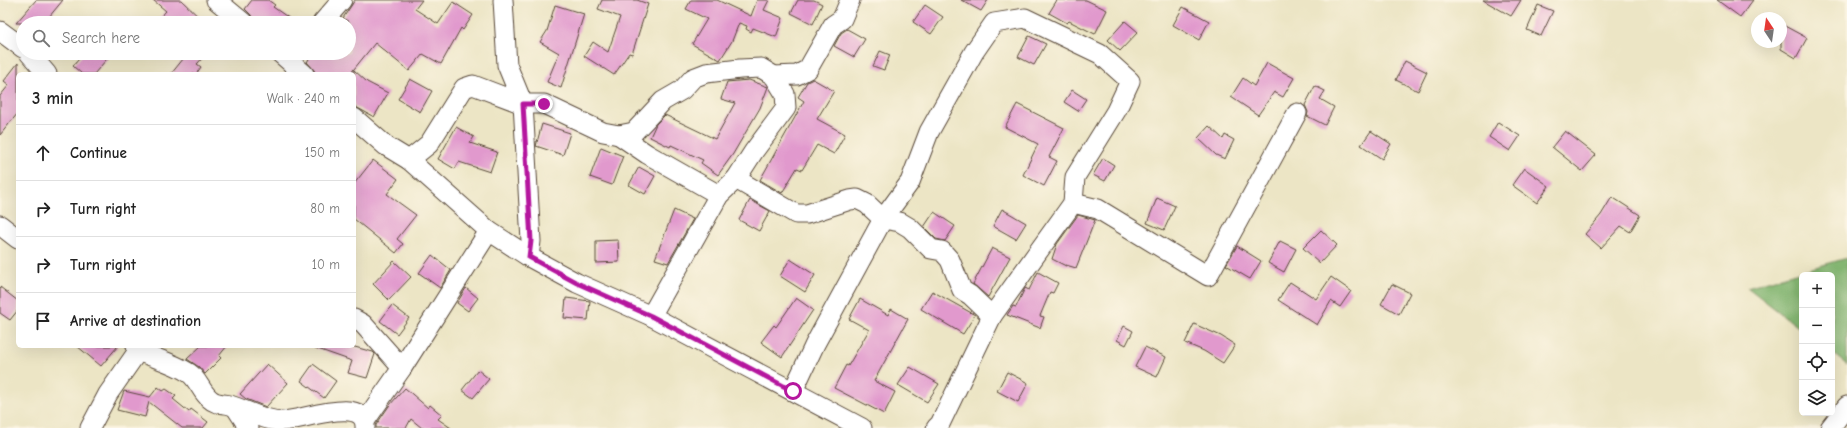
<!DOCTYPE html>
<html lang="en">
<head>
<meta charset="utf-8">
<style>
	body { margin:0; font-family:"Comic Neue",sans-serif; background:#f6f6f6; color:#222 }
	.controls { position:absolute; right:12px; bottom:12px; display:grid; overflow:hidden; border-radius:6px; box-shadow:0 4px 16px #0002 }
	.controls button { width:36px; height:36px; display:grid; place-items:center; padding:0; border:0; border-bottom:1px solid #e0e0e0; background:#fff; color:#222; font:20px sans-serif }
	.compass { position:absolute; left:1751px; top:12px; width:36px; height:36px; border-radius:50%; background:#fff; box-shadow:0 4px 16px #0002; rotate:347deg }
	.stop { position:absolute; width:12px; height:12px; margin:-9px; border:3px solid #b5179e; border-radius:50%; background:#fff }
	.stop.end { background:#b5179e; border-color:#fff; box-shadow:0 1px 4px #0008 }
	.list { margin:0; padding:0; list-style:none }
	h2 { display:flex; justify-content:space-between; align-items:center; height:52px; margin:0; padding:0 16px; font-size:17px }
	h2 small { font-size:13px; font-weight:400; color:#767676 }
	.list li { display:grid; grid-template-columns:26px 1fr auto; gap:12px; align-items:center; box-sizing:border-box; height:56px; padding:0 16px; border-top:1px solid #e0e0e0 }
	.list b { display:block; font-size:15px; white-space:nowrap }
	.list em { font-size:13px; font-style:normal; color:#767676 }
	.icon { flex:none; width:22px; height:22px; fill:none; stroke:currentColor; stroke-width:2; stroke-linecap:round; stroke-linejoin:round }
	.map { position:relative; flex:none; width:1847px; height:428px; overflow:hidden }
	.search { position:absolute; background:#fff; box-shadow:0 4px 16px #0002; left:16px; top:16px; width:340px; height:44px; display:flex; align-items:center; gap:10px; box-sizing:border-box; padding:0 14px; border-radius:22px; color:#767676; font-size:15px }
	.panel { position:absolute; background:#fff; box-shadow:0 4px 16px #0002; left:16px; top:72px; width:340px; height:276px; border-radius:6px }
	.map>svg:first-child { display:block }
	.forest { fill:#84b672; stroke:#607048 }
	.building { fill:#e199cd }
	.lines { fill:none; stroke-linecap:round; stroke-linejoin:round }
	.minor-casing { stroke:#564637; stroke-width:21 }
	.minor { stroke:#fff; stroke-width:19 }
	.route { stroke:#b5179e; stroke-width:5 }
</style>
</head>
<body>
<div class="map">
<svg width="1847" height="428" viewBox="0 0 1847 428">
	<rect width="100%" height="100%" fill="#fcf5e5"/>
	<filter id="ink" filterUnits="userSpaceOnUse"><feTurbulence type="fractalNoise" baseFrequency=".025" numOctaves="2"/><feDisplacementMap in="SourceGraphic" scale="8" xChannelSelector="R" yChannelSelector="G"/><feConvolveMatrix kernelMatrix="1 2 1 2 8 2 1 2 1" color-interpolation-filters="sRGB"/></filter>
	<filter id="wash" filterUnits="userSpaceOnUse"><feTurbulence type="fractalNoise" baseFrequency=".012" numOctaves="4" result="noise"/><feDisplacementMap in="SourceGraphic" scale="16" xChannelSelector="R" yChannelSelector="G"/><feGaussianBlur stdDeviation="0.9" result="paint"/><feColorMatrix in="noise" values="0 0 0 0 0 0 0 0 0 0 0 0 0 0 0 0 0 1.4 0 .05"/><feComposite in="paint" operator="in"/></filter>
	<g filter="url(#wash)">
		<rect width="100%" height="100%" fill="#ece5c5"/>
		<path class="forest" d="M1847 258V365L1832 353V275H1802V330L1747 287Z"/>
		<g id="blocks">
			<g class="building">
				<path d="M36 0H63L44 23H16Z"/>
				<path d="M153 0H181L205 23H155L166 11Z"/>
				<path d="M252 0H268L275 5 273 7 296 23H255L251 15 245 9Z"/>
				<path d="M355 0H422L415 9 438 24 453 2 473 15 463 30 461 28 441 64 423 54 409 71 375 43 350 74H315L314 70 307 62 309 59 303 53H349V22L343 18Z"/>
				<path d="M602 0H637L648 4 632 54 629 53 614 75 584 56 593 42 608 52 620 17 598 9Z"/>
				<path d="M691 0H717L751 16 757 0H769L764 10 783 18 776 37 753 28 751 32 746 29 747 26 739 23 732 41 720 60 692 44 707 19 686 9Z"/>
				<path d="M798 0H814L822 4 813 24 791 13Z"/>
				<path d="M961 0H988L981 11Z"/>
				<path d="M1057 0H1086L1107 10 1095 34 1069 21 1067 23 1049 13Z"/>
				<path d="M1483 0H1521L1511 16Z"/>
				<path d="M1717 0H1753L1740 17Z"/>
				<path d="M555 5 584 14 561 88 547 82 559 53 540 42 547 31Z"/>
				<path d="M925 5 943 17 931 34 913 22Z"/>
				<path d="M1538 5 1553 11 1541 36 1527 30Z"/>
				<path d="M1183 7 1209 21 1199 40 1173 25Z"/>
				<path d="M1125 21 1138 32 1120 51 1108 40Z"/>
				<path d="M1781 24 1807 38 1796 58 1781 49Z"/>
				<path d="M847 29 865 39 854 57 834 46 841 33Z"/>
				<path d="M1029 36 1046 44 1034 65 1018 57Z"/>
				<path d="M880 51 890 55 884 70 873 66Z"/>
				<path d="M84 53H112L94 74H82L73 66Z"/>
				<path d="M188 53H207L197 64 201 67 196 74H171Z"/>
				<path d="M1405 61 1427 72 1418 91 1396 80Z"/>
				<path d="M18 63V113L0 135V96L9 85 4 81Z"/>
				<path d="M1267 63 1294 78 1283 97 1274 92 1258 115 1231 97 1243 78 1254 86Z"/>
				<path d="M354 70 367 82 388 93 374 117 354 106Z"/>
				<path d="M410 79 432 91 420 112 398 99Z"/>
				<path d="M813 79 834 91 817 119 845 134 834 154 817 145 802 170 797 168 782 193 760 180 804 101 798 97 807 82Z"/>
				<path d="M749 80 768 87 760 108 733 154 718 175 701 163 703 160 671 145 670 147 650 137 656 124 665 115 715 139 735 103 721 99 727 82Z"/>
				<path d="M1315 86 1325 91 1320 99 1334 107 1325 125 1307 116 1308 112 1305 105Z"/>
				<path d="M1072 90 1086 99 1078 111 1064 102Z"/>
				<path d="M1017 104 1064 128 1049 157 1057 161 1044 186 1023 175 1038 144 1005 127Z"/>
				<path d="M1498 122 1520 136 1510 151 1489 137Z"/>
				<path d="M542 124 570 133 563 155 536 146Z"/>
				<path d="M1209 126 1223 139 1225 135 1234 140 1225 159 1216 155 1198 138Z"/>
				<path d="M456 127 474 137 470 143 497 152 490 172 459 162 455 169 438 159Z"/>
				<path d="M1371 131 1391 144 1382 159 1361 145Z"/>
				<path d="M1565 131 1596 155 1582 171 1552 147Z"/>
				<path d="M601 147 623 156 612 185 590 177Z"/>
				<path d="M1103 158 1114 165 1105 181 1093 175Z"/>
				<path d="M373 160 398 179 387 194 416 215 397 239 403 244 396 253 354 219V184Z"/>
				<path d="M639 167 655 176 645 194 629 185Z"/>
				<path d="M1524 168 1549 186 1537 203 1512 185Z"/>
				<path d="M1612 197 1640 215 1630 232 1621 226 1601 248 1585 234 1601 215Z"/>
				<path d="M1157 198 1175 206 1164 230 1147 223Z"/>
				<path d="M750 200 770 211 759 231 739 220Z"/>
				<path d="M1002 209 1026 223 1016 239 993 226Z"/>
				<path d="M674 210 693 219 668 263 655 259Z"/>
				<path d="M934 212 955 226 945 241 936 239 924 227Z"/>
				<path d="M1078 215 1095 220 1076 268 1066 265V266L1052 259 1057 244Z"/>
				<path d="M1321 230 1337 245 1320 263 1303 248Z"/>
				<path d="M618 240 619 262 596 263V241Z"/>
				<path d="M1280 241 1296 249 1284 272 1268 263Z"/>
				<path d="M1237 246 1261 261 1250 279 1226 265Z"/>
				<path d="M992 248 1010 257 988 297 973 284Z"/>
				<path d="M432 255 451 270 440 288 419 273Z"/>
				<path d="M790 259 815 275 805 292 780 276Z"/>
				<path d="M394 261 411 277 389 300 373 284Z"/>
				<path d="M1038 272 1058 283 1053 293 1050 292 1040 316 1044 317 1040 328 1007 315 1013 306 1016 307 1025 288 1029 290Z"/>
				<path d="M1331 277 1351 291 1340 307 1331 301 1317 325 1278 300 1290 282 1316 299Z"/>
				<path d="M1392 284 1410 293 1399 314 1381 304Z"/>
				<path d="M0 287 18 301V310L10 320 0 313Z"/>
				<path d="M466 288 478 298 468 311 457 303Z"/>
				<path d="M932 291 975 315 963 334 921 309Z"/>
				<path d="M566 298 590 301 588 320 564 318Z"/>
				<path d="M796 298 813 310 782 357 761 342 774 325 776 327Z"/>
				<path d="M860 299 888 315 891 309 908 319 874 381 895 392 884 414 834 388 846 365 848 366 869 330 849 319Z"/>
				<path d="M392 305 409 318 397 334 380 321Z"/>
				<path d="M1194 324 1221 336 1235 345 1223 363 1204 351 1185 343Z"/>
				<path d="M1124 326 1133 331 1126 345 1117 340Z"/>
				<path d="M77 346H118L101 366Z"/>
				<path d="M201 346H227L219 356 221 358 205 374 199 367 187 359Z"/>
				<path d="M315 346H351L373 352 375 354 367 378 348 373 352 361 315 348Z"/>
				<path d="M1145 347 1166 357 1157 377 1135 367Z"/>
				<path d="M267 364 288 383 266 407 246 399 240 394Z"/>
				<path d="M313 364 336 381 324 398 301 381Z"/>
				<path d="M910 367 939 384 927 402 898 385Z"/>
				<path d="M478 370 489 379 473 398 462 390Z"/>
				<path d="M1007 372 1028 383 1018 402 997 391Z"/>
				<path d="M158 387 163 391 166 389 176 396 173 399 189 412 191 409 208 422 203 428H182L149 402 145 417 117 410 124 391 150 397Z"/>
				<path d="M405 388 428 408 430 405 442 415 438 419 451 428H422L411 419 406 428H376V425L389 406Z"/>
			</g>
		</g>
	</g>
	<g filter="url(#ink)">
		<use href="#blocks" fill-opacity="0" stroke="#564637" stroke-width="1"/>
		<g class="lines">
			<g class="minor-casing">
				<g id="minor">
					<path d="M216 0 244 23"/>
					<path d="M503 0 507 65 523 104 531 241 529 257"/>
					<path d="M322 23 342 0"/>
					<path d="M0 31 23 48"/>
					<path d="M29 53 47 74"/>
					<path d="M280 53 304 74"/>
					<path d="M774 76 797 75 808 69 833 25 842 19 850 0"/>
					<path d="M354 118 386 146 409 160 429 144 464 88 473 85 523 104H544L603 132 619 135 634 132 663 101 682 90 693 78 706 73 740 69 761 68 774 76 785 94 786 108 754 151 736 179 796 214H807L850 200 857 199 867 204 883 219 900 222 910 228 931 249 942 251 950 260 962 290 970 295 992 316"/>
					<path d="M619 135 647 154 719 195"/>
					<path d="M409 160 489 231 529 257 577 283 651 316 862 428"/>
					<path d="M0 225 18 239"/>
					<path d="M651 316 719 195 736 179"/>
					<path d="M354 319 363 324 402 368"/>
					<path d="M136 346 138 351C154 358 174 363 189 373 198 379 201 392 210 399 216 405 223 403 230 405 247 410 264 421 282 421 301 421 367 394 365 428"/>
					<path d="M793 391 815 344 883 219 910 182 929 132 974 52 994 23 1025 18 1100 54 1130 81 1116 111 1075 177 1073 203"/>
					<path d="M236 408 249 428"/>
					<path d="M365 421 402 368 489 231"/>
					<path d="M90 428 108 394 138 351"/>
					<path d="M936 428 940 424 992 316 1073 203 1098 209 1208 276 1297 113"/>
					<path d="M1830 428 1847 406"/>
				</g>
			</g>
			<use href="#minor" class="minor"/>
		</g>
	</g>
	<g class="lines" filter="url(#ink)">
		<path class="route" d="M544 104H523L531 241 529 257 577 283 651 316 793 391"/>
	</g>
</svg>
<div class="controls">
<button>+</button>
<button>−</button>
<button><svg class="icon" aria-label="locate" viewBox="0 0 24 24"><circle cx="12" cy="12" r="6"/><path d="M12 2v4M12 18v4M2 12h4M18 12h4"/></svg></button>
<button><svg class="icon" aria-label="layers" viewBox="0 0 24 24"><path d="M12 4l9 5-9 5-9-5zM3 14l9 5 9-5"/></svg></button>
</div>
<svg class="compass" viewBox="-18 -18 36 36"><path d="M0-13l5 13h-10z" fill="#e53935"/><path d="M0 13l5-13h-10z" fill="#767676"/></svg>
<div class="stop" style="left:793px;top:391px"></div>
<div class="stop end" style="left:544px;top:104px"></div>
<div class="search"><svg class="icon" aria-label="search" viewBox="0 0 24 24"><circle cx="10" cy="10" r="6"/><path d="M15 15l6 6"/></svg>Search here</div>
<section class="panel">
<h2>3 min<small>Walk · 240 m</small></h2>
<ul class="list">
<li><svg class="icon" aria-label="ahead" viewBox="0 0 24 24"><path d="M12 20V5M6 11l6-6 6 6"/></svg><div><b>Continue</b></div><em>150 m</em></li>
<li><svg class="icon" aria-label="right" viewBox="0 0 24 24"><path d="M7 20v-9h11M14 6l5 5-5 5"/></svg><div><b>Turn right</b></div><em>80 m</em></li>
<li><svg class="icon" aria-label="right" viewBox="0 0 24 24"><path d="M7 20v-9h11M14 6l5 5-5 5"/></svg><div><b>Turn right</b></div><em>10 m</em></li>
<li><svg class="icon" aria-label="arrive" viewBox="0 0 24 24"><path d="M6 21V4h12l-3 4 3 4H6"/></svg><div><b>Arrive at destination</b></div></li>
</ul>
</section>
</div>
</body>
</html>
